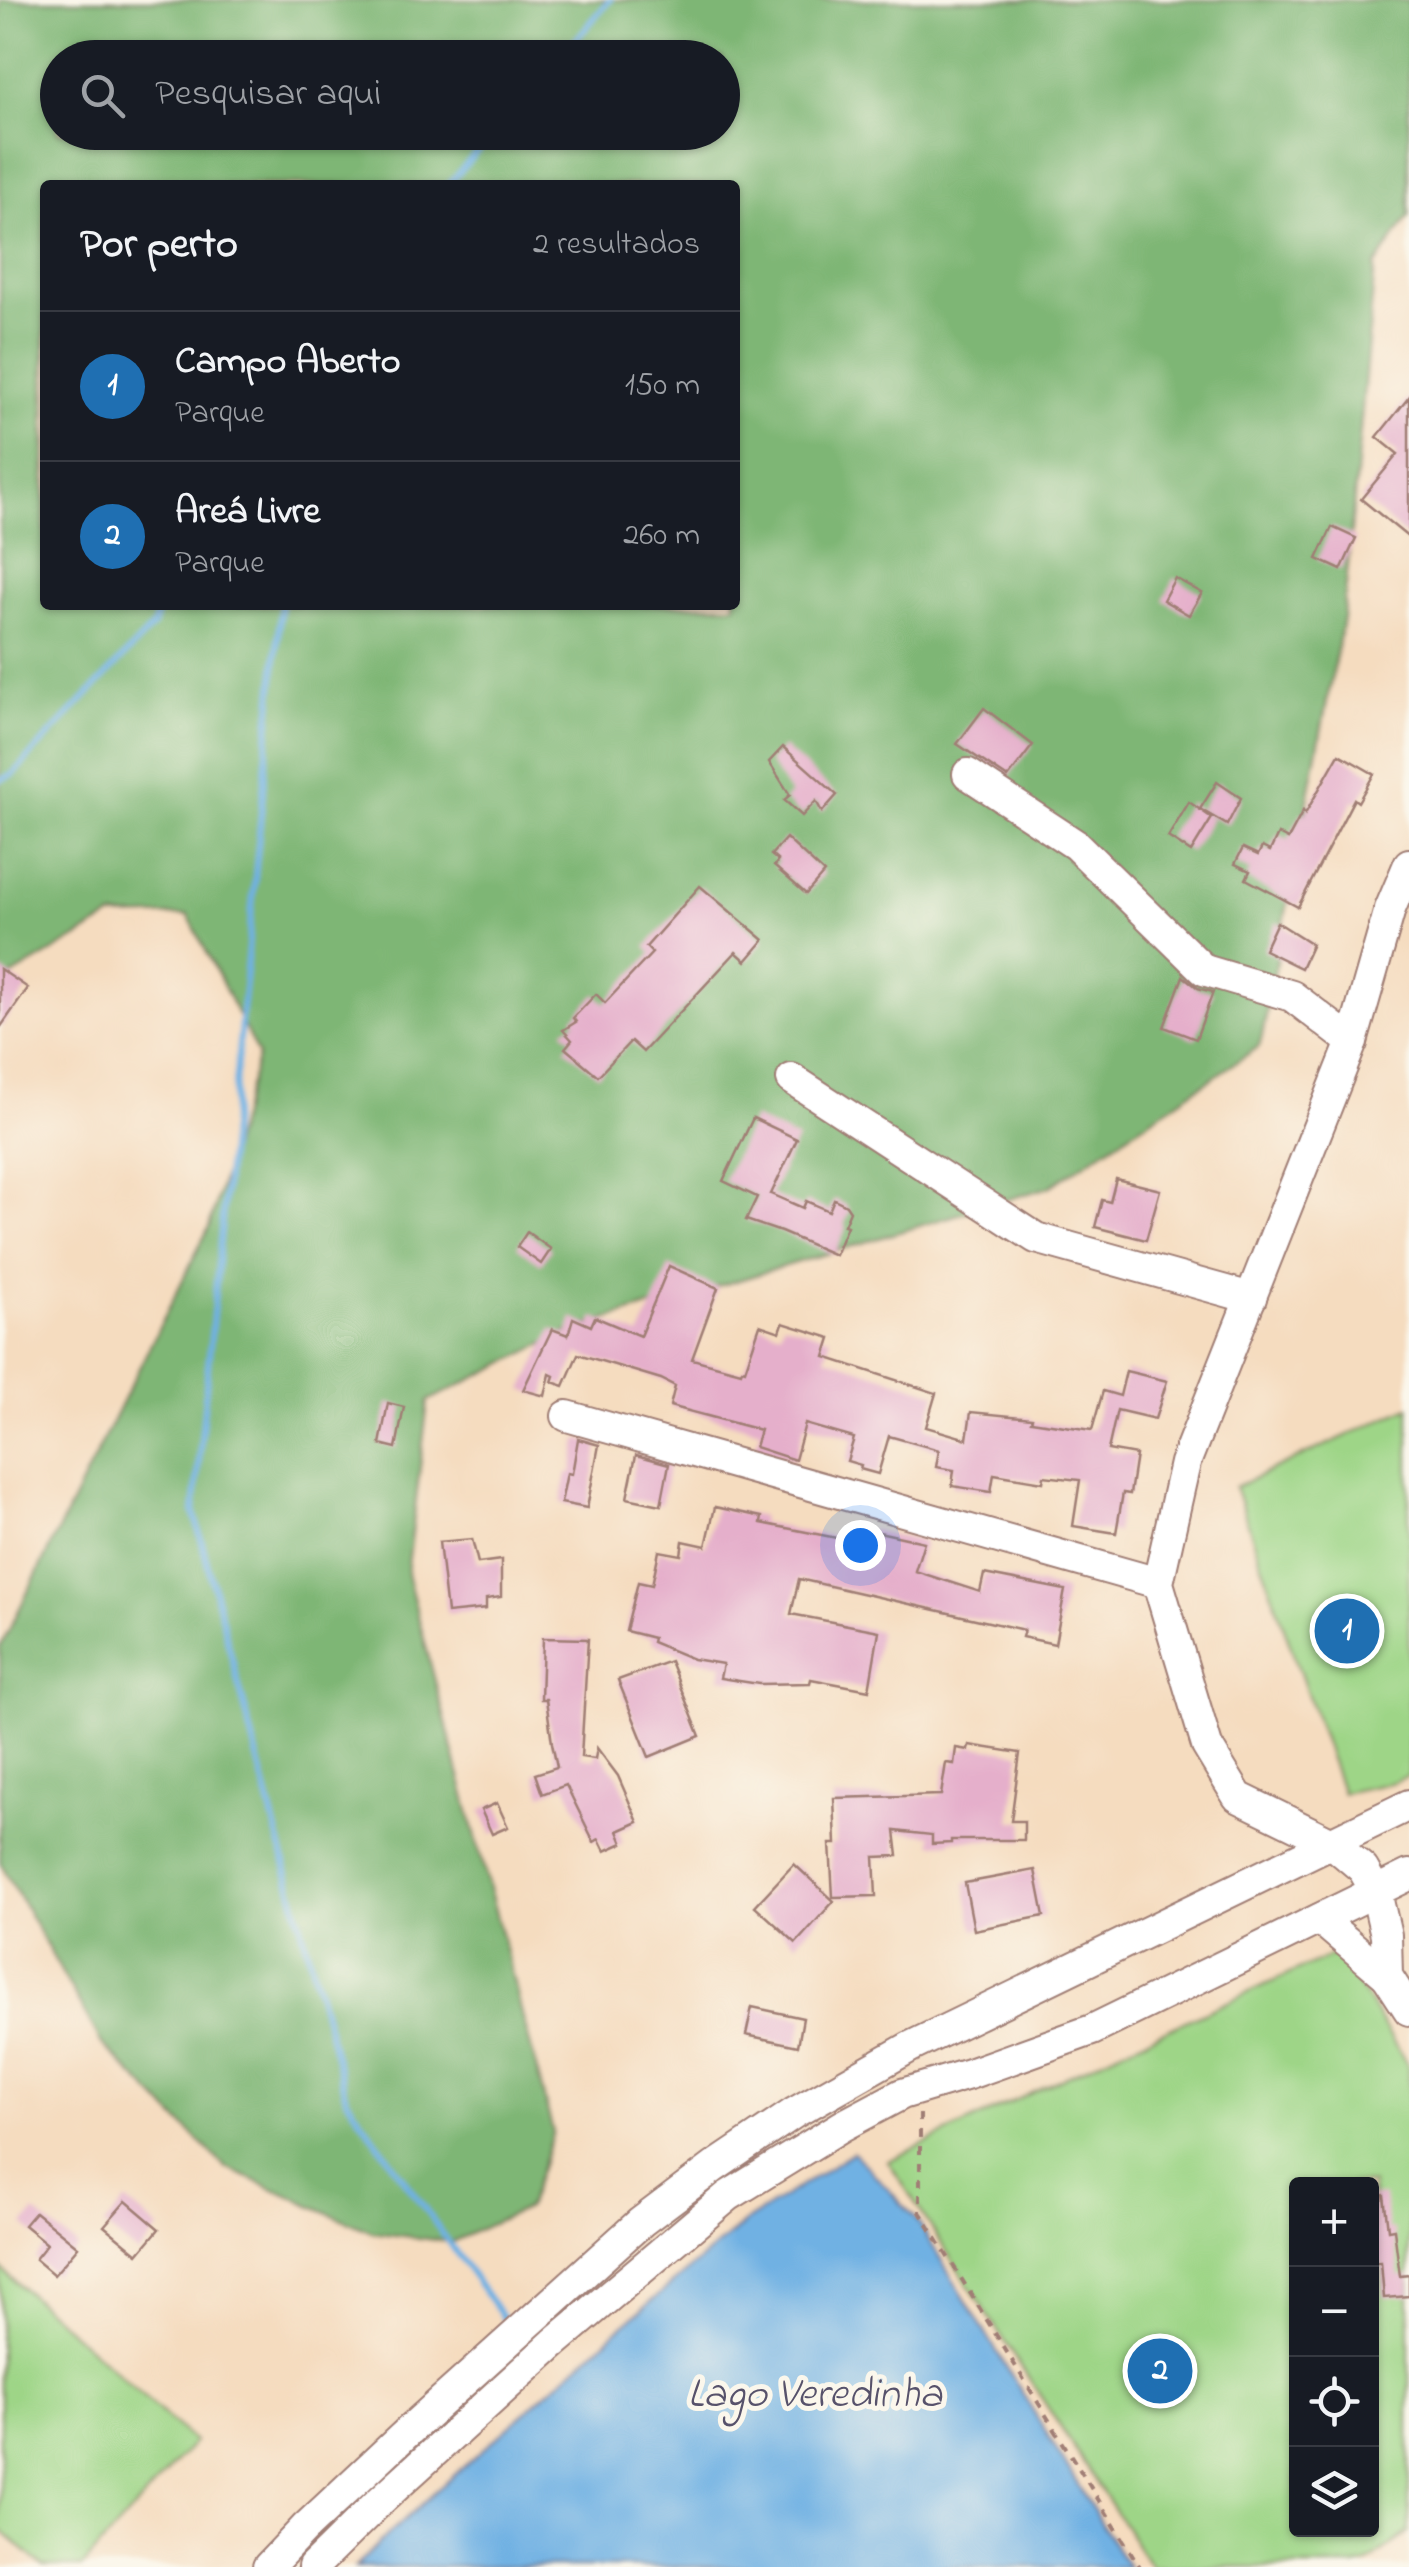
<!DOCTYPE html>
<html lang="pt">
<head>
<meta charset="utf-8">
<style>
	body { margin:0; font-family:"Indie Flower",sans-serif; background:#20242c; color:#f1f3f6 }
	.controls { position:absolute; right:30px; bottom:30px; display:grid; overflow:hidden; border-radius:10px; box-shadow:0 2px 8px #0004 }
	.controls button { width:90px; height:90px; display:grid; place-items:center; padding:0; border:0; border-bottom:2px solid #363941; background:#171b24; color:#f1f3f6; font:50px sans-serif }
	.you { position:absolute; left:860px; top:1545px; width:35px; height:35px; margin:-25px; border:8px solid #fff; border-radius:50%; background:#1a73e8; box-shadow:0 0 0 15px #1a73e833 }
	.badge { display:grid; place-items:center; width:65px; height:65px; border-radius:50%; background:#1f6fb2; color:#fff; font-size:32px; font-weight:700 }
	.pin { position:absolute; translate:-50% -50%; border:5px solid #fff; box-shadow:0 2px 10px #0006 }
	.list { margin:0; padding:0; list-style:none }
	h2 { display:flex; justify-content:space-between; align-items:center; height:130px; margin:0; padding:0 40px; font-size:42px }
	h2 small { font-size:32px; font-weight:400; color:#9ea1a6 }
	.list li { display:grid; grid-template-columns:65px 1fr auto; gap:30px; align-items:center; box-sizing:border-box; height:150px; padding:0 40px; border-top:2px solid #363941 }
	.list b { display:block; font-size:38px; white-space:nowrap }
	.list p { margin:0; font-size:32px; white-space:nowrap; color:#9ea1a6 }
	.list em { font-size:32px; font-style:normal; color:#9ea1a6 }
	.icon { flex:none; width:55px; height:55px; fill:none; stroke:currentColor; stroke-width:2; stroke-linecap:round; stroke-linejoin:round }
	.map { position:relative; flex:none; width:1409px; height:2567px; overflow:hidden }
	.search { position:absolute; background:#171b24; box-shadow:0 2px 8px #0004; left:40px; top:40px; width:700px; height:110px; display:flex; align-items:center; gap:25px; box-sizing:border-box; padding:0 35px; border-radius:55px; color:#9ea1a6; font-size:38px }
	.panel { position:absolute; background:#171b24; box-shadow:0 2px 8px #0004; left:40px; top:180px; width:700px; height:430px; border-radius:10px }
	.map>svg:first-child { display:block }
	.green { fill:#9ed587; stroke:#747a59; stroke-width:2.5; fill-rule:evenodd }
	.forest { fill:#7eb674; stroke:#646a50; stroke-width:2.5; fill-rule:evenodd }
	.water { fill:#6fb1e3; stroke:#5c6887; stroke-width:2.5 }
	.lines { fill:none; stroke-linecap:round; stroke-linejoin:round }
	.stream { stroke:#6fb1e3; stroke-width:6 }
	.building { fill:#e5afcb }
	.minor-casing { stroke:#a07e75; stroke-width:34 }
	.path { stroke:#a07e75; stroke-width:4; stroke-dasharray:8 8; stroke-linecap:butt }
	.minor { stroke:#fff; stroke-width:30 }
	.labels { text-anchor:middle; stroke-width:10; stroke-linejoin:round; paint-order:stroke }
	.water-label { font-size:42px; font-style:italic; fill:#57526b; stroke:#fbf7ec }
</style>
</head>
<body>
<div class="map">
<svg width="1409" height="2567" viewBox="0 0 1409 2567">
	<rect width="100%" height="100%" fill="#fbf7ec"/>
	<filter id="ink" filterUnits="userSpaceOnUse"><feTurbulence type="fractalNoise" baseFrequency=".01" numOctaves="2"/><feDisplacementMap in="SourceGraphic" scale="20" xChannelSelector="R" yChannelSelector="G"/><feConvolveMatrix kernelMatrix="1 2 1 2 8 2 1 2 1" color-interpolation-filters="sRGB"/></filter>
	<filter id="wash" filterUnits="userSpaceOnUse"><feTurbulence type="fractalNoise" baseFrequency=".0048" numOctaves="4" result="noise"/><feDisplacementMap in="SourceGraphic" scale="40" xChannelSelector="R" yChannelSelector="G"/><feGaussianBlur stdDeviation="2.25" result="paint"/><feColorMatrix in="noise" values="0 0 0 0 0 0 0 0 0 0 0 0 0 0 0 0 0 1.4 0 .05"/><feComposite in="paint" operator="in"/></filter>
	<g filter="url(#wash)">
		<rect width="100%" height="100%" fill="#f5dcbf"/>
		<g class="green">
			<path d="M1409 1407V1775L1394 1782 1342 1793 1235 1487Z"/>
			<path d="M1338 1952 1409 2067V2532L1366 2564 1355 2567H1151L888 2161 1124 2049ZM1296 2184H1372V2530H1296Z"/>
			<path d="M0 2268 194 2442 82 2567H44L0 2529Z"/>
		</g>
		<path class="forest" d="M0 0H1409V216L1375 266 1343 619 1260 1046 1049 1187 572 1330 428 1401 407 1574 553 2132 527 2208 452 2242 372 2232 226 2168 102 2044 0 1863V1648L209 1227 258 1055 188 915 112 917 0 983ZM58 58H722V132H58ZM45 185H735V605H45Z"/>
		<path class="water" d="M853 2152 917 2220 1128 2567H355L394 2529 616 2331 744 2223Z"/>
		<g class="lines">
			<g class="stream">
				<path d="M560 58 610 0"/>
				<path d="M448 185 494 132"/>
				<path d="M281 605 194 1512 346 2098 507 2324"/>
				<path d="M0 780 13 774 153 626 160 605"/>
			</g>
		</g>
		<g id="blocks">
			<g class="building">
				<path d="M1409 397V538L1361 499 1398 454 1377 437Z"/>
				<path d="M1332 527 1356 538 1341 570 1317 559Z"/>
				<path d="M1175 578 1202 593 1189 615 1163 600Z"/>
				<path d="M984 708 1033 745 1008 778 957 744Z"/>
				<path d="M783 747 837 795 822 812 816 801 802 816 784 800 790 795 769 762Z"/>
				<path d="M1339 754 1374 774 1358 802 1354 799 1298 907 1246 879 1250 871 1235 864 1243 848 1258 855 1262 847 1270 851 1278 834 1288 839 1303 811 1305 814Z"/>
				<path d="M1217 782 1241 798 1227 825 1200 809Z"/>
				<path d="M1189 802 1212 818 1191 852 1168 837Z"/>
				<path d="M786 838 824 873 806 894 774 866 778 861 771 855Z"/>
				<path d="M700 886 764 940 746 961 736 952 643 1052 631 1041 598 1076 565 1048 572 1040 563 1030 576 1022 573 1018 596 994 605 1003 652 953 646 947Z"/>
				<path d="M1277 922 1312 944 1301 968 1264 950Z"/>
				<path d="M0 969 28 988 0 1028Z"/>
				<path d="M1183 976 1198 988 1213 992 1196 1039 1164 1027Z"/>
				<path d="M753 1118 797 1139 771 1194 803 1208 806 1201 829 1211 834 1199 846 1205 850 1211 844 1225 847 1226 835 1255 781 1232 746 1220 757 1197 723 1181Z"/>
				<path d="M1116 1179 1160 1190 1146 1240 1095 1227 1102 1200 1110 1202Z"/>
				<path d="M527 1232 551 1249 541 1264 517 1247Z"/>
				<path d="M669 1266 718 1288 692 1359 741 1372 742 1369 745 1370 760 1325 780 1332 783 1323 831 1338 825 1357 936 1393 926 1427 967 1439 971 1412 1032 1418 1031 1421 1092 1430 1103 1391 1120 1396 1126 1371 1167 1381 1155 1419 1117 1410 1108 1450 1136 1455 1130 1494 1123 1493 1116 1533 1073 1526 1080 1480 1044 1476 1043 1482 994 1474 991 1492 952 1486 954 1470 936 1467 939 1450 889 1436 878 1474 860 1469 861 1465 847 1461 854 1438 805 1424 795 1460 755 1447 760 1430 670 1406 675 1386 661 1379 578 1354 564 1386 552 1382 554 1376 550 1374 545 1396 523 1390 552 1329 568 1335 573 1318 591 1326 595 1317 640 1336Z"/>
				<path d="M388 1403 404 1407 396 1448 380 1444Z"/>
				<path d="M578 1439 599 1445 587 1508 561 1503 567 1473 572 1474Z"/>
				<path d="M636 1455 669 1464 661 1505 627 1498Z"/>
				<path d="M715 1507 762 1517 761 1523 867 1544 870 1530 924 1542 915 1571 980 1592 984 1574 1065 1590 1055 1644 1022 1637 1024 1630 799 1579 791 1614 879 1631 869 1690 811 1679 810 1683 759 1684 720 1678 723 1664 693 1659 652 1642 653 1638 626 1631 638 1582 652 1585 659 1551 681 1555 683 1541 706 1546Z"/>
				<path d="M472 1539 478 1563 501 1560V1597L486 1599V1609L447 1613 439 1542Z"/>
				<path d="M543 1638 588 1639 581 1757 595 1759 597 1748 618 1776 638 1822 618 1831 623 1843 605 1851 599 1839 594 1842 566 1785 542 1794 535 1774 557 1767 552 1743 546 1699H541Z"/>
				<path d="M670 1661 700 1736 649 1757 618 1680Z"/>
				<path d="M969 1745 1020 1753 1011 1821H1024V1840H951V1843L932 1844V1835L895 1831 898 1856 874 1857 876 1896 833 1897 830 1844H836L834 1798 941 1795 946 1763 954 1764 956 1748 968 1750Z"/>
				<path d="M497 1803 508 1827 492 1834 481 1810Z"/>
				<path d="M794 1864 834 1901 796 1943 755 1906Z"/>
				<path d="M1035 1870 1044 1916 974 1930 965 1883Z"/>
				<path d="M752 2007 803 2018 798 2046 746 2035Z"/>
				<path d="M1384 2195 1388 2230 1394 2229 1400 2276 1409 2275V2296L1384 2298 1381 2262 1372 2263V2196Z"/>
				<path d="M126 2201 159 2229 138 2254 104 2226Z"/>
				<path d="M35 2212 78 2247 54 2275 35 2259 47 2244 24 2225Z"/>
			</g>
		</g>
	</g>
	<g filter="url(#ink)">
		<use href="#blocks" fill-opacity="0" stroke="#a07e75" stroke-width="2.5"/>
		<g class="lines">
			<g class="minor-casing">
				<g id="minor">
					<path d="M968 774 1076 845 1204 970 1292 996 1352 1042"/>
					<path d="M1409 864 1390 909 1352 1042 1185 1463 1158 1583 1207 1746 1238 1797 1332 1843 1363 1869 1376 1892 1386 1935 1387 1976 1409 2010"/>
					<path d="M792 1079 1036 1238 1251 1298"/>
					<path d="M567 1416 1158 1583"/>
					<path d="M1320 1919 1387 1976"/>
					<path d="M268 2567 305 2528 414 2426 641 2222 714 2167 794 2113 910 2047 1409 1805"/>
					<path d="M313 2567 379 2502 554 2343 728 2196 842 2126 902 2094 969 2074 1092 2030 1409 1875"/>
				</g>
			</g>
			<path class="path" d="M920 2114V2212L1140 2567"/>
			<use href="#minor" class="minor"/>
		</g>
	</g>
	<g class="labels">
		<g class="water-label">
			<text x="815" y="2406">Lago Veredinha</text>
		</g>
	</g>
</svg>
<div class="controls">
<button>+</button>
<button>−</button>
<button><svg class="icon" aria-label="locate" viewBox="0 0 24 24"><circle cx="12" cy="12" r="6"/><path d="M12 2v4M12 18v4M2 12h4M18 12h4"/></svg></button>
<button><svg class="icon" aria-label="layers" viewBox="0 0 24 24"><path d="M12 4l9 5-9 5-9-5zM3 14l9 5 9-5"/></svg></button>
</div>
<div class="you"></div>
<div class="pin badge" style="left:1347px;top:1631px">1</div>
<div class="pin badge" style="left:1160px;top:2371px">2</div>
<div class="search"><svg class="icon" aria-label="search" viewBox="0 0 24 24"><circle cx="10" cy="10" r="6"/><path d="M15 15l6 6"/></svg>Pesquisar aqui</div>
<section class="panel">
<h2>Por perto<small>2 resultados</small></h2>
<ul class="list">
<li><span class="badge">1</span><div><b>Campo Aberto</b><p>Parque</p></div><em>150 m</em></li>
<li><span class="badge">2</span><div><b>Areá Livre</b><p>Parque</p></div><em>260 m</em></li>
</ul>
</section>
</div>
</body>
</html>
